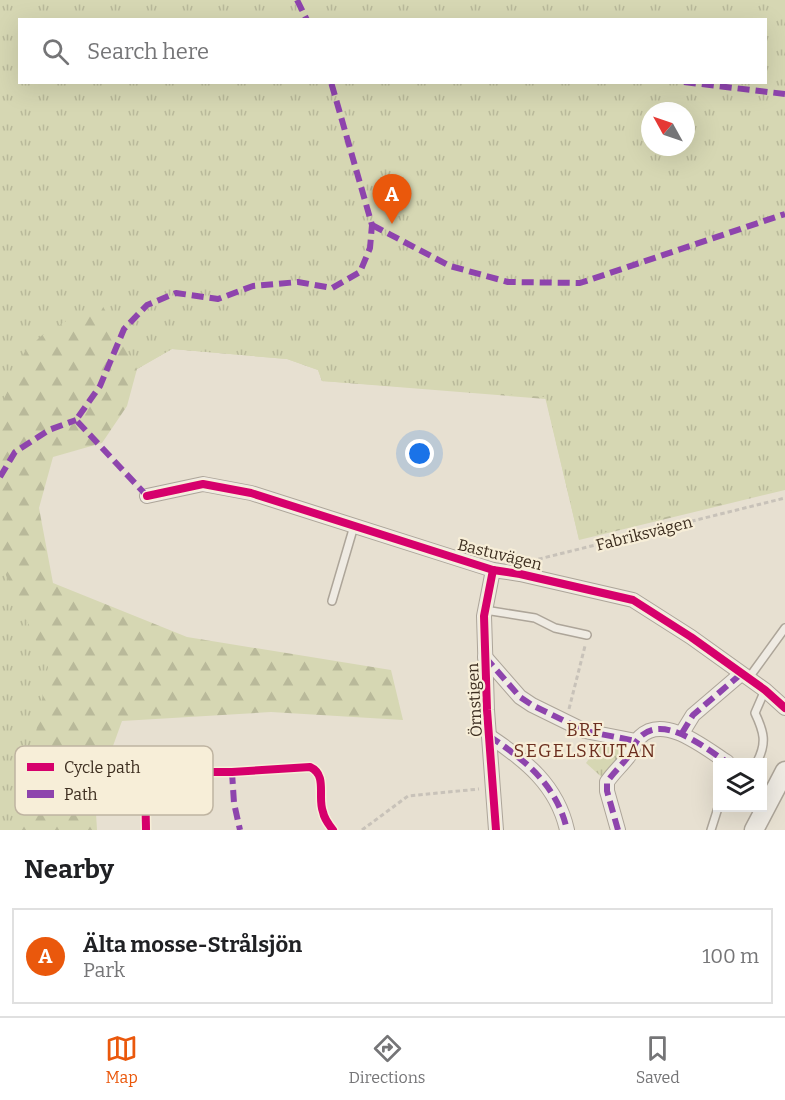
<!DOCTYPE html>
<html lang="en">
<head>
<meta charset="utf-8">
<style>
	body { margin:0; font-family:Bitter,serif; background:#f6f6f6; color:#202124 }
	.controls { position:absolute; right:18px; bottom:18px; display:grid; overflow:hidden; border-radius:0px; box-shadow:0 6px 24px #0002 }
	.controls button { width:54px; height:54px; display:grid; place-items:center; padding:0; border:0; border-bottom:2px solid #e0e0e0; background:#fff; color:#202124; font:30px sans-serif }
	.compass { position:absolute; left:641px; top:102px; width:54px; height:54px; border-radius:50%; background:#fff; box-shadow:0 6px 24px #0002; rotate:310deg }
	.you { position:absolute; left:420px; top:454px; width:21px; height:21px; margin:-15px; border:4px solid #fff; border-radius:50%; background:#1a73e8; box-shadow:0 0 0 9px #1a73e833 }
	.badge { display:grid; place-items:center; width:39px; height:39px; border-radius:50%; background:#ea580c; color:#fff; font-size:20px; font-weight:700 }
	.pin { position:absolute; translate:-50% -50px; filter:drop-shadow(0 2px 3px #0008) }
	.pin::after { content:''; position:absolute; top:32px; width:21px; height:18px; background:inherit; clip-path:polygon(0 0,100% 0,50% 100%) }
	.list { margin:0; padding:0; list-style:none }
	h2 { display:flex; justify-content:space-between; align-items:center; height:78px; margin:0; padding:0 24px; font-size:26px }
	h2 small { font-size:20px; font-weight:400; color:#757577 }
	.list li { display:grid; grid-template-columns:39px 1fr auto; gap:18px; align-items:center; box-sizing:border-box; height:96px; margin:0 12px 12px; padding:0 12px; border:2px solid #e0e0e0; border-radius:0px }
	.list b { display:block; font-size:22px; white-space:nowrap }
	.list p { margin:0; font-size:20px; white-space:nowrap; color:#757577 }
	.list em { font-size:20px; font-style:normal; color:#757577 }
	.icon { flex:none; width:33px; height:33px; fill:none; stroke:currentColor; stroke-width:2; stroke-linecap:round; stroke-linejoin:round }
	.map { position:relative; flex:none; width:785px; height:830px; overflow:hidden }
	.search { position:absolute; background:#fff; box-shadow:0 6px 24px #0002; left:18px; right:18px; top:18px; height:66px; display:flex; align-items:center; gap:15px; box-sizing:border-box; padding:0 21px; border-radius:0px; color:#757577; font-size:22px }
	.sheet { height:186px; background:#fff }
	nav { display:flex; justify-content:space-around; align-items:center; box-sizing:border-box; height:84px; border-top:2px solid #e0e0e0; background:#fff; font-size:16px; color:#757577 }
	nav a { display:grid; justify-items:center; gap:3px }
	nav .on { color:#ea580c }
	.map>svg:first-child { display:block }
	.forest { fill:url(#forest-firs); fill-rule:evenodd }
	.park { fill:url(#park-tufts); fill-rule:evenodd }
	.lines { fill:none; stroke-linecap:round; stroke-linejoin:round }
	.service-casing { stroke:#ada599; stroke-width:10 }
	.minor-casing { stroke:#ada599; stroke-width:16 }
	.tertiary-casing { stroke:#ada599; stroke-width:21 }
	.path { stroke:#c8c2b9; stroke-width:3; stroke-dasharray:4.5 3; stroke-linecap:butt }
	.service { stroke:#efebe3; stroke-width:7 }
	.minor { stroke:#efebe3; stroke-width:14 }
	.tertiary { stroke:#efebe3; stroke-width:18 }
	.quiet { stroke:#8e44ad; stroke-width:6; stroke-dasharray:12 6; stroke-linecap:butt }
	.cycleway-casing { stroke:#f7eed8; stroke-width:11 }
	.cycleway { stroke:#d6006c; stroke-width:8 }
	.labels { text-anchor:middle; stroke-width:4.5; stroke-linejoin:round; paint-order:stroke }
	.street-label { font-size:16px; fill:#3d2e20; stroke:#f7eed8 }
	.neighbourhood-label { font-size:18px; letter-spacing:1.5px; fill:#6b2e1e; stroke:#f7eed8 }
	.key { fill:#f7eed8; stroke:#bfb4a1; stroke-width:1.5 }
	.key-label { font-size:16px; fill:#3d2e20 }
</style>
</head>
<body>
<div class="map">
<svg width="785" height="830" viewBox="0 0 785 830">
	<defs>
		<pattern id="forest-firs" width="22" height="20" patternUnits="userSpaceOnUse" patternTransform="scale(1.5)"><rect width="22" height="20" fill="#d6d7b3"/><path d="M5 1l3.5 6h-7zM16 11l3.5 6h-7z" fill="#b9b99a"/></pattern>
		<pattern id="park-tufts" width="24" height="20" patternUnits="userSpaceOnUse" patternTransform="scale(1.5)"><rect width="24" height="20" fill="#d6d7b3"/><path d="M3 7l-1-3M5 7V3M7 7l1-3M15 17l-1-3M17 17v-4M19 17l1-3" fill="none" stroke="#b9b99a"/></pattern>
	</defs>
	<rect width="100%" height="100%" fill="#e7e0d1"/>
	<path class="forest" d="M0 0H785V490L579 540 546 399 322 381 318 370 287 359 172 349 137 369 127 406 102 443 53 457 39 508 53 583 187 637 391 670 403 720 271 712 122 721 95 796 97 830H0ZM20 20H766V82H20ZM650 111H686V147H650Z"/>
	<g class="park">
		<path d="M0 0H785V487L579 539 545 397 322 381 318 370 287 359 172 349 137 369 100 301 41 336 24 353 0 408ZM20 20H766V82H20ZM650 111H686V147H650Z"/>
		<path d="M0 562 48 667 18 830H0Z"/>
		<path d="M619 738 636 741 607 782 586 763 601 743 608 747Z"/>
	</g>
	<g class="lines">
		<g class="service-casing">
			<g id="service">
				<path d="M332 601 354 526"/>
				<path d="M485 610 535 618 555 628 587 635"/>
				<path d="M748 679 785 628"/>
				<path d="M757 762C767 743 764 732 755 713L765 690"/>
				<path d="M711 830 718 808"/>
			</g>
		</g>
		<g class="minor-casing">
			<g id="minor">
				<path d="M147 496 203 484 251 493 493 570 520 574 633 600 691 637 765 690 785 708"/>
				<path d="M493 570 484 616 487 710 496 830"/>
				<path d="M485 657 520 697 532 705 585 731 636 741"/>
				<path d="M682 733 693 715 741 674"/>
				<path d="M489 736C525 760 557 785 567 830"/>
				<path d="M618 830 607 791V782C613 773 621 766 628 757 633 751 634 743 640 737 664 713 706 749 727 762"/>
			</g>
		</g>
		<g class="tertiary-casing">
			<path id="tertiary" d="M754 830 785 771"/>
		</g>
		<g class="path">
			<path d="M531 561 785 498"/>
			<path d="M569 709 585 646"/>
			<path d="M362 830 408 796 479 789"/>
		</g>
		<use href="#service" class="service"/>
		<use href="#minor" class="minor"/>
		<use href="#tertiary" class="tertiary"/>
		<g class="quiet">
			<path d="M297 0 307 20"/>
			<path d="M684 82 785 94"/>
			<path d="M372 225 450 266 508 282 580 283 785 214"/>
			<path d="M0 477 15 452 49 430 76 420"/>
			<path d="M147 496 76 420 100 386 124 329 147 305 176 293 218 299 253 286 298 282 332 288 360 272 370 248 372 225 331 82"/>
			<path d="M485 657 520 697 532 705 585 731 636 741"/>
			<path d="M682 733 693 715 741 674"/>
			<path d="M489 736C525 760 557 785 567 830"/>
			<path d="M232 772 234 803 240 830"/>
			<path d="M618 830 607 791V782C613 773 621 766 628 757 633 751 634 743 640 737 664 713 706 749 727 762"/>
		</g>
		<g class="cycleway-casing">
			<g id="cycleway">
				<path d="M147 496 203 484 251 493 493 570 520 574 633 600 691 637 765 690 785 708"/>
				<path d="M493 570 484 616 487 710 496 830"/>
				<path d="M146 830C146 811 142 783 161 772H232L310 767C328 775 317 797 323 812 324 818 329 825 333 830"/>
			</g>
		</g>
		<use href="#cycleway" class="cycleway"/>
	</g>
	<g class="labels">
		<g class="street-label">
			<text transform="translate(644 533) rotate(-14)" y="6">Fabriksvägen</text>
			<text transform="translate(500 554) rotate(14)" y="6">Bastuvägen</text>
			<text transform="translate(474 700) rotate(-93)" y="6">Örnstigen</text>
		</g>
		<g class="neighbourhood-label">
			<text x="585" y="736">BRF<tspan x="585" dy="21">SEGELSKUTAN</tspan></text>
		</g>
	</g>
	<rect x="15" y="746" width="198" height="69" rx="9" class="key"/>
	<rect x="27" y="763" width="27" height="8" fill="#d6006c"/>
	<rect x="27" y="790" width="27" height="8" fill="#8e44ad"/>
	<g class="key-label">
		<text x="64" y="773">Cycle path</text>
		<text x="64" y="800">Path</text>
	</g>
</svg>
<div class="controls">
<button><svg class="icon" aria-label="layers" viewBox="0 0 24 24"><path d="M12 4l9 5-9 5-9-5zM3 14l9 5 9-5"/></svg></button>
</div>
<svg class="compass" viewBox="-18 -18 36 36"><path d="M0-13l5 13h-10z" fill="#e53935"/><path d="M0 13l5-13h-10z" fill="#757577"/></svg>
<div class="you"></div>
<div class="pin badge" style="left:392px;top:224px">A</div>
<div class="search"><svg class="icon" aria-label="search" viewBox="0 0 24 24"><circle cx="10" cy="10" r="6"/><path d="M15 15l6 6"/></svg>Search here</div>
</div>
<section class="sheet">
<h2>Nearby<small></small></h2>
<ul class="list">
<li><span class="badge">A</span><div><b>Älta mosse-Strålsjön</b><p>Park</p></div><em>100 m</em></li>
</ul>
</section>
<nav>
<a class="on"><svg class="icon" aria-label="map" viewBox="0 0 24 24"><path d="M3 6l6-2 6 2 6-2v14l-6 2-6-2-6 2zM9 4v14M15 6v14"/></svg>Map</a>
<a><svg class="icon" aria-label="directions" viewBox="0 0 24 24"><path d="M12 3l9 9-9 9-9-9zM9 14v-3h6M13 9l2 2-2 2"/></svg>Directions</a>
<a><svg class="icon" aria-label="saved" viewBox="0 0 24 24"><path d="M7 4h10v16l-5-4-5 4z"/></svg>Saved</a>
</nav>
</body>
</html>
